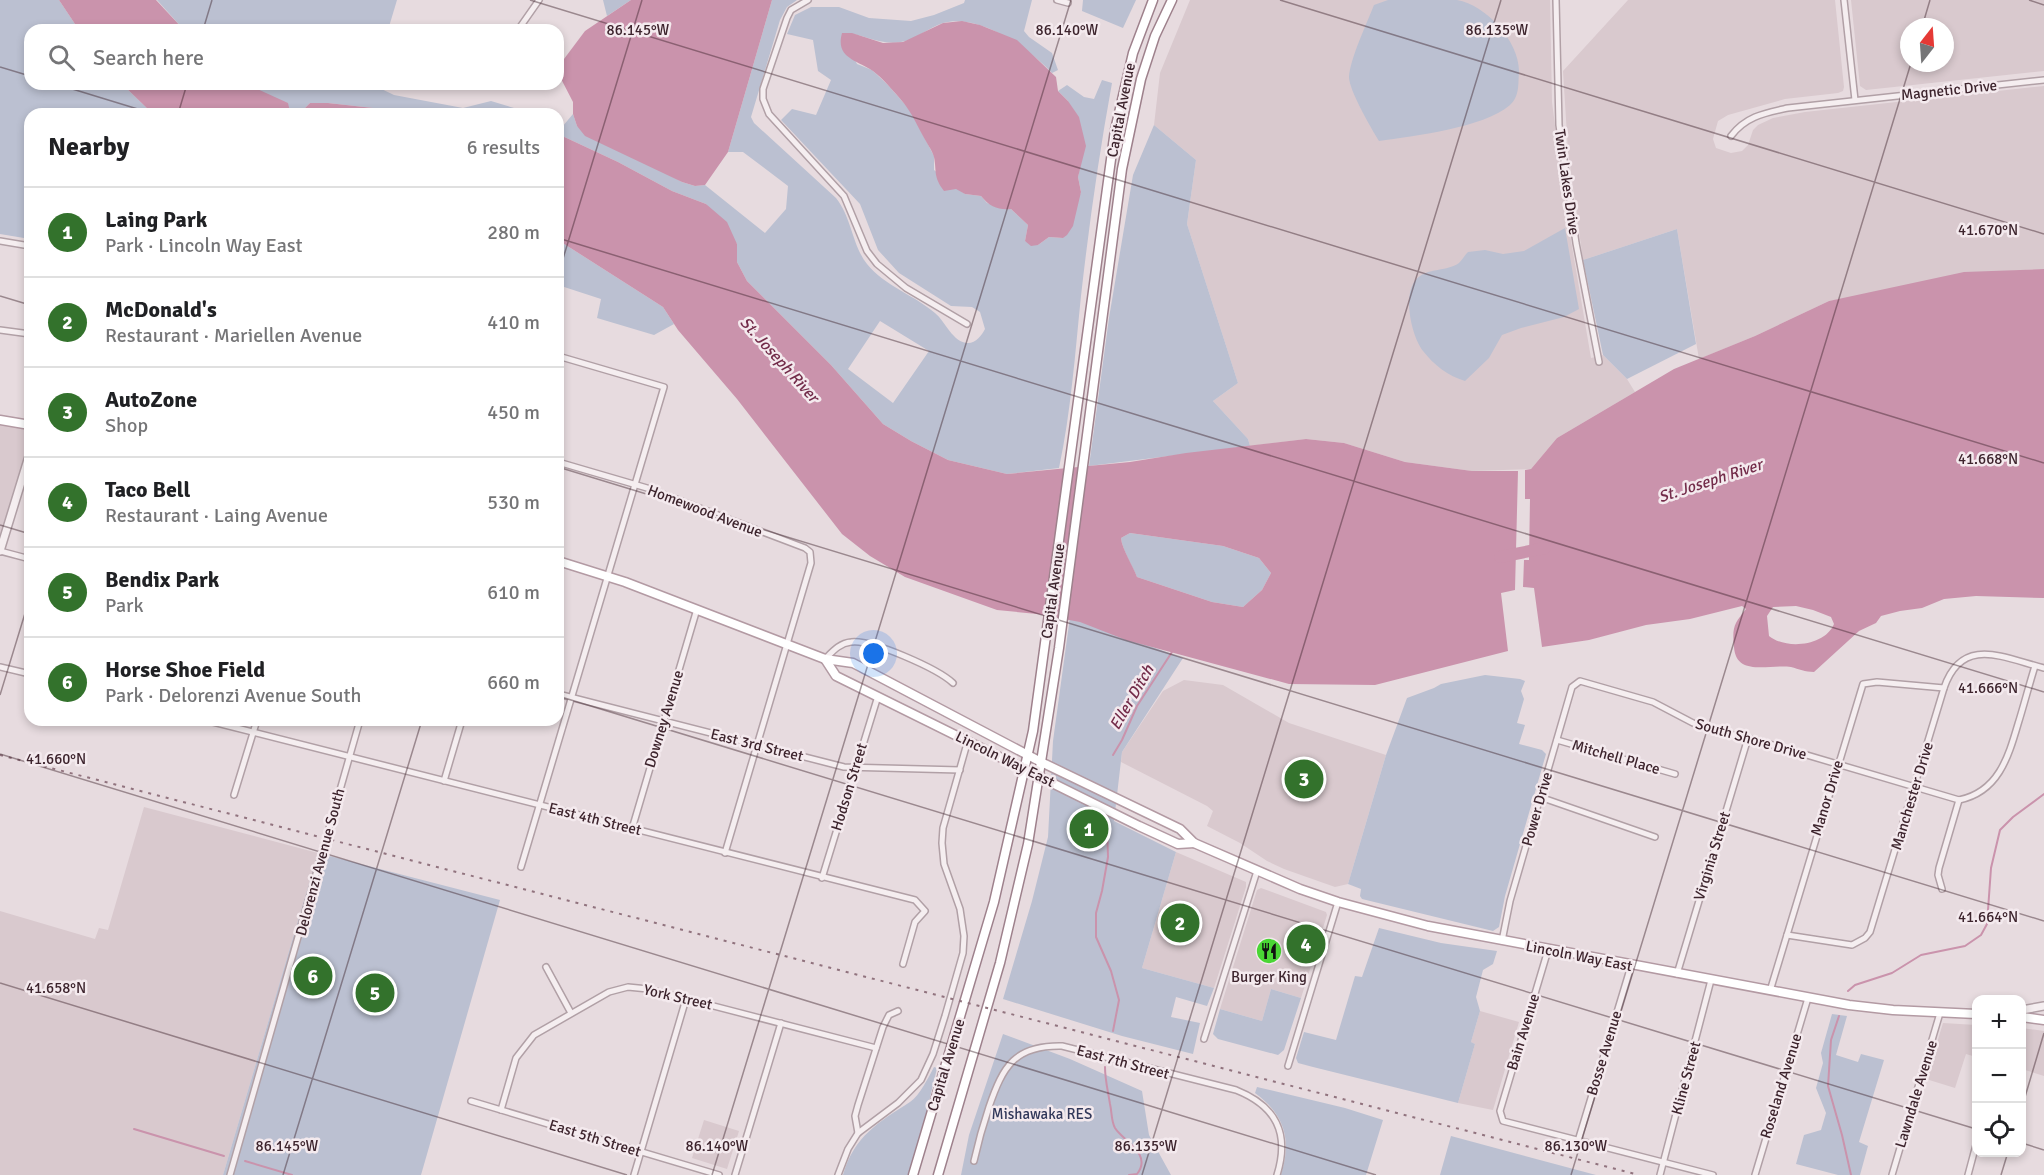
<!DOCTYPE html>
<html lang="en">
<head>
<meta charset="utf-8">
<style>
	body { margin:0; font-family:Signika,sans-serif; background:#f6f6f6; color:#202124 }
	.controls { position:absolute; right:18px; bottom:18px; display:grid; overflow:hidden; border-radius:12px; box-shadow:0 3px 9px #0003 }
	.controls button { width:54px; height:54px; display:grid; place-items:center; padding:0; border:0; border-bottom:2px solid #e0e0e0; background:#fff; color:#202124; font:30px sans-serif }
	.compass { position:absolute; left:1900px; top:18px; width:54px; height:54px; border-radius:50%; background:#fff; box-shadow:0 3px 9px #0003; rotate:17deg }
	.you { position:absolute; left:874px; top:654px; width:21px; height:21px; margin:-15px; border:4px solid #fff; border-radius:50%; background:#1a73e8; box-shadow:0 0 0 9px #1a73e833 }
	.badge { display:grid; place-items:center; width:39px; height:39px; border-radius:50%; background:#33722c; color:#fff; font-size:20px; font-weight:700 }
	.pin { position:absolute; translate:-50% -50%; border:3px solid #fff; box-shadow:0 2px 6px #0006 }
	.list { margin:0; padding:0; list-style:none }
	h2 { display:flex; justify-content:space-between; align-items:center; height:78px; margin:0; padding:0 24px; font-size:26px }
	h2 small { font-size:20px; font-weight:400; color:#757577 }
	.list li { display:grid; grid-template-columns:39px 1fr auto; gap:18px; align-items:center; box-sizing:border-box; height:90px; padding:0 24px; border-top:2px solid #e0e0e0 }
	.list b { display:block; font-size:22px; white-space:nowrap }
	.list p { margin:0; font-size:20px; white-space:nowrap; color:#757577 }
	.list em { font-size:20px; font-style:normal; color:#757577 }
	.icon { flex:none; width:33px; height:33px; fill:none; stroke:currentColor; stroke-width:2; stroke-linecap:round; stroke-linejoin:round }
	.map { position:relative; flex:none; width:2044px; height:1175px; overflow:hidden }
	.search { position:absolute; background:#fff; box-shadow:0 3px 9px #0003; left:24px; top:24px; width:540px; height:66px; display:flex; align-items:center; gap:15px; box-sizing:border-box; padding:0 21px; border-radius:18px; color:#757577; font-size:22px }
	.panel { position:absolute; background:#fff; box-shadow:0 3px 9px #0003; left:24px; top:108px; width:540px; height:618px; border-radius:18px }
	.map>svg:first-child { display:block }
	.built { fill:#d9c9ce; fill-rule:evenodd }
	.green { fill:#bbc0d1; fill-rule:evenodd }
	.water { fill:#ca93ac; fill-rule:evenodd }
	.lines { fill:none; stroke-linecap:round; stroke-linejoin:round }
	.stream { stroke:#ca93ac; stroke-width:2 }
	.river { stroke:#ca93ac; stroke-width:12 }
	.minor-casing { stroke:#b1a0a6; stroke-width:8 }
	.tertiary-casing { stroke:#b1a0a6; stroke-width:10 }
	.primary-casing { stroke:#b39aa3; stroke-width:11 }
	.trunk-casing { stroke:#9e818c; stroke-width:11 }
	.minor { stroke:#f5eef0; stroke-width:5 }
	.tertiary { stroke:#f5eef0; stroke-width:7 }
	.primary { stroke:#fff; stroke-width:8 }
	.trunk { stroke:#fff; stroke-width:8 }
	.rail { stroke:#91737e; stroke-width:2; stroke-dasharray:3 6; stroke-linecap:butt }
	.ticks { fill:none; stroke:#3d242d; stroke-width:1.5; stroke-opacity:0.45 }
	.labels { text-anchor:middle; stroke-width:5; stroke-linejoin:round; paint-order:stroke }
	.street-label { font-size:15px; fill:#3d242d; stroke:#f4eaee }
	.poi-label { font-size:15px; fill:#3d242d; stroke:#f4eaee }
	.park-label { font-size:15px; fill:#31385a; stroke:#f4eaee }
	.water-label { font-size:16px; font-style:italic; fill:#732c4a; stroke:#f4eaee }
	.ticks-label { font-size:15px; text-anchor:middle; fill:#3d242d; stroke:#f4eaee; stroke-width:5; stroke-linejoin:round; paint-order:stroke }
</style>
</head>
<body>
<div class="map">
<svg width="2044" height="1175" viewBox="0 0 2044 1175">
	<rect width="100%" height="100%" fill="#e7dbdf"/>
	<g class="built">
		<path d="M1190 0H1550L1552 102 1566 211 1591 358 1603 355 1627 379 1635 392 1557 438 1531 469 1472 471 1405 462 1344 443 1306 439 1250 446 1248 439 1213 401 1238 383 1187 224 1196 160 1154 125 1160 73Z"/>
		<path d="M1628 0H1835L1844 87 1843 91 1838 93 1785 99 1728 115 1718 121 1713 139 1716 148 1731 153 1742 151 1748 145 1753 130 1758 125 1773 118 1805 112 2044 86V269L2008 271 1829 301 1755 336 1699 359 1677 229 1583 260 1568 151 1563 71Z"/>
		<path d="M1851 0H2044V71L1866 90 1860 86ZM1909 27H1945V63H1909Z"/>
		<path d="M0 420 30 425V452L0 551Z"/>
		<path d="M1184 680 1223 685 1289 723 1386 755 1348 884 1335 887 1284 869 1267 861 1240 843 1207 826 1213 811 1207 806 1121 762 1122 752 1163 691Z"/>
		<path d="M144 807 318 853 223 1175H0V911L95 939 99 928 108 930Z"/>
		<path d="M1176 852 1246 882V887L1214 988 1142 968Z"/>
		<path d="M1261 888 1326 912 1327 915 1301 998 1271 989 1262 1021 1220 1009 1257 890Z"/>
		<path d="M1480 1011 1519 1022 1493 1110 1458 1103 1475 1044 1471 1042Z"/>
		<path d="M1943 1023 1976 1025V1057L1966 1054 1955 1088 1926 1079Z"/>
		<path d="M2022 1028 2044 1031V1076L2022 1069Z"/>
		<path d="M704 1120 739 1131 727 1169 692 1158Z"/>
	</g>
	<g class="green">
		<path d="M0 0H59L79 30H30V84H122L153 114H30V239L0 234Z"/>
		<path d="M157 0H397L388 30H184Z"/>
		<path d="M603 0H631L607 16Z"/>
		<path d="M772 0H797L787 7 780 20 751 117 754 123 836 198C852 218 852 245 867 264 885 286 914 295 935 313 945 321 953 343 968 343 976 343 982 335 985 329L980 312 972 307 951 306 899 273 878 250 860 204 781 120 792 109 816 115 831 80 818 71 813 40 787 34 795 15 811 7H839L869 18 911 21 934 15 964 3 965 0H1032L1024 31 1029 37 1052 53 1058 70 1052 73C1028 48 980 13 943 23 929 27 916 40 901 42 880 46 863 33 842 33L857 64 872 70 887 84 910 110 934 156V170L965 194 981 196 987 203 1011 209 1028 225 1025 241 1038 245 1049 237 1063 238 1081 192 1078 177 1081 162 1068 101 1058 91 1067 85 1084 97 1094 99 1102 80 1112 83C1099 154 1089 225 1081 296 1075 354 1071 412 1059 468L1007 474 948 460 911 441 883 424 831 365 747 281 737 262V244L706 204 672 191 618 162 558 134V127H562L573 114 577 126 682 182 695 186 705 185 765 233 786 209 788 186 743 152H728ZM880 321 929 351 893 403 848 369Z"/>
		<path d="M1083 0H1136L1123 28 1082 11Z"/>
		<path d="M1388 0C1408 0 1438 0 1457 0 1486 5 1519 41 1519 71 1518 83 1520 96 1510 105 1483 128 1414 136 1379 141 1371 128 1349 90 1349 77 1350 59 1367 23 1374 5Z"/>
		<path d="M246 84H371L394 95 463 108 491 101 514 108 539 111 543 114H427L328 103H310L299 114H293Z"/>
		<path d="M1154 125 1196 160 1187 224 1238 383 1213 401 1248 439 1250 446 1089 466 1109 318 1133 175Z"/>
		<path d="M1565 228 1579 309 1564 317 1521 328 1502 335 1489 358 1465 381C1448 376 1434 365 1423 351 1412 337 1404 300 1413 284 1423 266 1445 273 1459 263 1462 260 1465 255 1468 252L1485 250 1503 254 1524 251Z"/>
		<path d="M1677 229 1696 344 1627 379 1603 355 1583 260Z"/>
		<path d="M558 240 663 307 674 324 654 335 597 318 601 299 558 285Z"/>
		<path d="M1130 533 1223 546 1259 558 1271 573 1262 590 1243 607 1212 602 1137 577C1132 565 1122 549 1121 538Z"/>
		<path d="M1070 617 1183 658 1122 752 1114 821 1176 852 1142 968 1214 988 1207 1006 1176 997 1171 1017 1200 1023 1193 1054 1122 1036 1003 999 1032 901 1048 837 1053 741Z"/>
		<path d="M1485 675 1520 679 1525 681 1521 691 1524 699 1517 723 1525 725 1519 744 1542 750 1546 754 1505 896 1499 927 1493 931 1362 899 1360 896 1361 889 1348 884 1386 755 1407 698 1434 688 1441 684Z"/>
		<path d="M318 853 500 900 421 1175H223Z"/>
		<path d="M1379 928 1441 943 1497 951 1493 964 1483 970 1476 997 1480 1011 1471 1042 1475 1044 1458 1103 1313 1067 1298 1063 1296 1058 1304 1032 1336 1040 1355 976 1362 977Z"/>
		<path d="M1271 989 1301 998 1284 1050 1278 1055 1218 1039 1213 1034 1220 1009 1262 1021Z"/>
		<path d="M1832 1014 1847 1016 1836 1055 1858 1062 1861 1054 1884 1060 1859 1142 1868 1146 1860 1175H1838L1796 1164 1804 1135 1821 1130 1826 1113 1816 1088 1823 1063 1821 1053Z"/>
		<path d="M1003 1034 1070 1059 1142 1091 1149 1135 1171 1175H961L969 1135Z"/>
		<path d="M934 1067 937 1068 924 1123 908 1175H843C854 1136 879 1122 910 1102 920 1095 928 1078 934 1067Z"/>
		<path d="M1257 1087 1345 1108 1383 1120 1366 1175H1281C1292 1140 1285 1115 1255 1093Z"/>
		<path d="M1451 1136 1596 1175H1440Z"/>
	</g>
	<g class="water">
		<path d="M59 0H156L184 30H79Z"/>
		<path d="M631 0H772L728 152 705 185 695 186 682 182 585 136 577 126 573 114V102L558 73V67L585 31Z"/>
		<path d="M962 21 980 25 1017 40 1056 77 1058 91 1068 101 1079 117 1086 146 1078 177 1081 192 1073 226 1067 235 1063 238 1049 237 1038 245 1031 246 1025 241 1028 225 1011 209C998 210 990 207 981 196L965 194 956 189 944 191C933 176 937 173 934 157 932 150 926 142 923 136 914 119 910 109 896 94 889 86 881 77 873 71 857 60 835 58 842 33H852L883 43 903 42 943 23Z"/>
		<path d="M122 84H246L288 103 290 112 293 114H153Z"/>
		<path d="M310 103H328L427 114H299Z"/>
		<path d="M558 134 618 162 672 191 706 204 727 222 737 244V262L747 281 831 365 883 424 911 441 948 460 1007 474 1130 462 1186 453 1306 439 1344 443 1405 462 1472 471H1518L1515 590 1501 593 1508 651 1375 685 1289 684 1126 640 1080 622 1037 614 997 610 905 577 870 556 842 534 737 399 678 330 663 307 558 240ZM1130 533 1223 546 1259 558 1271 573 1262 590 1243 607 1212 602 1137 577C1133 566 1122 549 1121 538Z"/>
		<path d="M2044 269V598L1976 596 1944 599 1922 608 1900 611 1881 616 1876 623 1859 631 1814 672C1805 672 1799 669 1791 667 1769 664 1736 677 1734 647 1732 627 1734 624 1746 609L1742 606 1690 619 1646 625 1589 640 1542 647 1534 588 1523 587 1524 560H1529L1530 499H1525V470L1531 469 1557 438 1674 369 1755 336 1829 301 1964 272ZM1796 606 1813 610 1831 617 1834 624C1825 646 1786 650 1769 636L1767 616 1773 607Z"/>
	</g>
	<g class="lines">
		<g class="stream">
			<path d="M1113 755 1122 740 1137 706 1172 652"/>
			<path d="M1107 824 1108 857 1102 891 1096 913V937L1111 971 1119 1000 1113 1031"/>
			<path d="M1848 991 1855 985 1892 973 1921 955 1965 946 1981 935 1987 924 1991 868 2000 830 2013 817 2044 794"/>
			<path d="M1839 1016 1831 1040 1828 1086 1842 1135 1851 1175"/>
			<path d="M1105 1067C1105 1080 1108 1091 1110 1104 1112 1112 1111 1121 1115 1128 1123 1141 1153 1154 1137 1174L1129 1175"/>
			<path d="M134 1129 224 1156"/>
			<path d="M245 1161 292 1175"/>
		</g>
		<path class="river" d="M1500 557 1545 548"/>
		<g class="minor-casing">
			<g id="minor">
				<path d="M808 0 791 10 787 18 763 89V99L769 114 844 196 867 251 877 264 906 288 967 324"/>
				<path d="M1057 0 1068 3"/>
				<path d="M1556 0 1559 125 1576 243 1599 362"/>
				<path d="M1844 0 1855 100"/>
				<path d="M518 30 539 0"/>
				<path d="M1731 136C1746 116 1765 113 1788 108L2044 80"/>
				<path d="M0 241 30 246"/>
				<path d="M0 330 30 334"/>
				<path d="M558 462 647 488 805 548 810 552 811 563 725 853"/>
				<path d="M0 551 30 559"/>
				<path d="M825 659C833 651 840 643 851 642 872 639 938 669 953 683"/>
				<path d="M0 667 30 674"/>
				<path d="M558 694 844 767 960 770"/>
				<path d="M205 720 915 900 925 911 915 922 903 964"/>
				<path d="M1557 740 1675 774"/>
				<path d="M444 781 462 720"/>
				<path d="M234 795 257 720"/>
				<path d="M1540 797 1655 837"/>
				<path d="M1959 800C1998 792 2008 758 2018 724 2024 705 2029 685 2035 666"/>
				<path d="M632 829 697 609"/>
				<path d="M521 867 664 387 558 356"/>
				<path d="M822 878 878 696"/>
				<path d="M1942 889 1938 875 1939 868 1959 800"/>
				<path d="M1787 935 1852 945 1865 938 1870 932 1944 688C1962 635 2004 658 2044 668"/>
				<path d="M1502 941 1510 901 1572 687 1580 681 1653 702 1693 723 1711 730 1756 740 1959 800"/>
				<path d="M1548 950 1500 1111 1503 1121 1713 1175"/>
				<path d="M546 967 571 1013"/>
				<path d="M1677 974 1748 738"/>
				<path d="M1770 991 1863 684 1877 682 1944 688"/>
				<path d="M1204 1039 1257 871"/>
				<path d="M1288 1066 1338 902"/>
				<path d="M471 1101 719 1175"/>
				<path d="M501 1110 516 1058 534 1035 609 992 628 987 648 989 876 1048"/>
				<path d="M858 1133 855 1116 858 1105 883 1027 889 1015 898 1011"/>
				<path d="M1578 1141 1631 966"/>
				<path d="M974 1161C978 1143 983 1125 989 1107 1003 1066 1015 1045 1062 1046L1236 1090C1276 1106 1290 1133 1277 1175"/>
				<path d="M230 1175 360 720"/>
				<path d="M634 1175 686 999"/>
				<path d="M735 1175 781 1023"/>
				<path d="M838 1175 848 1149 858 1133 898 1103 921 1080 933 1054 945 1016 963 953 964 936 960 909 944 864 942 843 943 828 968 740"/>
				<path d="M1660 1175 1711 980"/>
				<path d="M1755 1175 1808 998"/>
				<path d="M1892 1175 1940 1013"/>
				<path d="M1968 1175 1976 1145"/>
			</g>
		</g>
		<g class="tertiary-casing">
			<g id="tertiary">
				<path d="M0 551 30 453"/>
				<path d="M2022 1010 2044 1006"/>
			</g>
		</g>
		<g class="primary-casing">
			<g id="primary">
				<path d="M0 420 30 425"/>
				<path d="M558 561 625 582 825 659 853 663 1041 762 1180 829 1194 843 1300 889 1338 902 1428 926 1849 1005 1893 1010 1976 1014"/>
				<path d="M825 659 836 676 1139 826 1178 844 1194 843"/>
				<path d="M2022 1017 2044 1020"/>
			</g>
		</g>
		<g class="trunk-casing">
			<g id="trunk">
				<path d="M913 1175 994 902 1033 731 1115 130 1133 53 1153 0"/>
				<path d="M938 1175 1000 963 1028 844 1059 648 1122 169 1141 79 1155 36 1172 0"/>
			</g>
		</g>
		<use href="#minor" class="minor"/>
		<use href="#tertiary" class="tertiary"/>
		<use href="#primary" class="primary"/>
		<use href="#trunk" class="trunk"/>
		<path class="rail" d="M0 755 1639 1175"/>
	</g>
	<path class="ticks" d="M530 0 2044 463M1280 0 2044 234M2029 0 2044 5M1922 27 1930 0M203 30 212 0M0 67 30 76M56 84 154 114M178 114 187 84M558 238 2044 692M558 275 642 0M0 296 30 305M558 467 2044 921M0 525 30 534M0 695 30 597M558 696 1976 1129M0 754 1376 1175M0 983 627 1175M2022 1107 2044 1033M2022 1143 2044 1150M283 1175 422 720M712 1175 1071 0M1142 1175 1501 0M1571 1175 1911 63M2001 1175 2008 1152"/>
	<defs>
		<g id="restaurant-disc" transform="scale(1.35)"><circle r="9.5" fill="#4ad635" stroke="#f4eaee"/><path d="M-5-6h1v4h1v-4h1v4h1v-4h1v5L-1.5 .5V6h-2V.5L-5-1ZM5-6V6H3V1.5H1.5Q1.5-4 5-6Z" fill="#111"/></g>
	</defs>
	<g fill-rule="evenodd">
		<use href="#restaurant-disc" x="1269" y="951"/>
	</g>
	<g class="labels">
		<g class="street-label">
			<text transform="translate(1949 90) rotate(-6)" y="5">Magnetic Drive</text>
			<text transform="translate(1121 110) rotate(-79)" y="5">Capital Avenue</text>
			<text transform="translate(1567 182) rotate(82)" y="5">Twin Lakes Drive</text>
			<text transform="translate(705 511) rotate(21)" y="5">Homewood Avenue</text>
			<text transform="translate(1053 591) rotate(-82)" y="5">Capital Avenue</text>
			<text transform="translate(664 719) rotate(-73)" y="5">Downey Avenue</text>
			<text transform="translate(1751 739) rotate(16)" y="5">South Shore Drive</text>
			<text transform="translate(757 745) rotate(14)" y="5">East 3rd Street</text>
			<text transform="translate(1616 757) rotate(16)" y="5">Mitchell Place</text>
			<text transform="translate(1005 759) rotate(26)" y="5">Lincoln Way East</text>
			<text transform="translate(849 787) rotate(-73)" y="5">Hodson Street</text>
			<text transform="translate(1912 796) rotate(-73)" y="5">Manchester Drive</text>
			<text transform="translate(1827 798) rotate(-73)" y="5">Manor Drive</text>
			<text transform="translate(1537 809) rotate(-74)" y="5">Power Drive</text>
			<text transform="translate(595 819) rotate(14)" y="5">East 4th Street</text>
			<text transform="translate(1712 856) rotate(-73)" y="5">Virginia Street</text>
			<text transform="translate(320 862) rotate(-75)" y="5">Delorenzi Avenue South</text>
			<text transform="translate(1579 956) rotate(11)" y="5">Lincoln Way East</text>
			<text transform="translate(678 997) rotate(13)" y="5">York Street</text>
			<text transform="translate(1523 1032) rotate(-73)" y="5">Bain Avenue</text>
			<text transform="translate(1604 1053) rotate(-73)" y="5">Bosse Avenue</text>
			<text transform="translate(1123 1062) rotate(15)" y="5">East 7th Street</text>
			<text transform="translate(946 1065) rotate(-73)" y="5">Capital Avenue</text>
			<text transform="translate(1686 1078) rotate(-75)" y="5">Kline Street</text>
			<text transform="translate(1781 1086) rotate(-73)" y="5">Roseland Avenue</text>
			<text transform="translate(1916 1094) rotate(-73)" y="5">Lawndale Avenue</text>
			<text transform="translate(595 1138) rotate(17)" y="5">East 5th Street</text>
		</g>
		<g class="poi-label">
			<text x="1269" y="982">Burger King</text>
		</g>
		<g class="park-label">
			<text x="1042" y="1119">Mishawaka RES</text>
		</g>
		<g class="water-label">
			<text transform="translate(780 359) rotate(48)" y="6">St. Joseph River</text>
			<text transform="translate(1710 480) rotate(-18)" y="6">St. Joseph River</text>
			<text transform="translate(1131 697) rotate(-60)" y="6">Eller Ditch</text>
		</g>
	</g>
	<g class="ticks-label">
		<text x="638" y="35">86.145°W</text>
		<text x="1067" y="35">86.140°W</text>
		<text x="1497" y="35">86.135°W</text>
		<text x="1988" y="235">41.670°N</text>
		<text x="1988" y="464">41.668°N</text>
		<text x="1988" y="693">41.666°N</text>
		<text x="56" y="764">41.660°N</text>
		<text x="1988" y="922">41.664°N</text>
		<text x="56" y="993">41.658°N</text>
		<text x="287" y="1151">86.145°W</text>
		<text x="717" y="1151">86.140°W</text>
		<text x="1146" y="1151">86.135°W</text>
		<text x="1576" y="1151">86.130°W</text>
	</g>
</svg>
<div class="controls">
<button>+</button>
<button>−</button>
<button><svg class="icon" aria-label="locate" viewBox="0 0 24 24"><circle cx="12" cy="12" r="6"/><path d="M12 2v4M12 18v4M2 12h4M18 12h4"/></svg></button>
</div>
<svg class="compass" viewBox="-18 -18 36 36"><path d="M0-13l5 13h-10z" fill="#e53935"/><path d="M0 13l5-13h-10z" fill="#757577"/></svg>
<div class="you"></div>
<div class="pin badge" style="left:1089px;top:829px">1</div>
<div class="pin badge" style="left:1180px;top:923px">2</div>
<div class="pin badge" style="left:1304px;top:779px">3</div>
<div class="pin badge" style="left:1306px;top:944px">4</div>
<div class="pin badge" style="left:375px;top:993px">5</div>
<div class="pin badge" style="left:313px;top:976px">6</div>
<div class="search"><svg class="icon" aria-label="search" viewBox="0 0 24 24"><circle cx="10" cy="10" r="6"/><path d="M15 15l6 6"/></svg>Search here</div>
<section class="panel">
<h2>Nearby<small>6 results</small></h2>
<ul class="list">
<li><span class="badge">1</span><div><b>Laing Park</b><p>Park · Lincoln Way East</p></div><em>280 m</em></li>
<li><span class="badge">2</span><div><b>McDonald's</b><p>Restaurant · Mariellen Avenue</p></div><em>410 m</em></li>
<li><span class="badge">3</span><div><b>AutoZone</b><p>Shop</p></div><em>450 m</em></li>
<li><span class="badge">4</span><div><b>Taco Bell</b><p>Restaurant · Laing Avenue</p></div><em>530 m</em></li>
<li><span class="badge">5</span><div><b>Bendix Park</b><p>Park</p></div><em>610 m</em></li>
<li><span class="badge">6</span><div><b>Horse Shoe Field</b><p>Park · Delorenzi Avenue South</p></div><em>660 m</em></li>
</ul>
</section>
</div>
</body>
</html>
